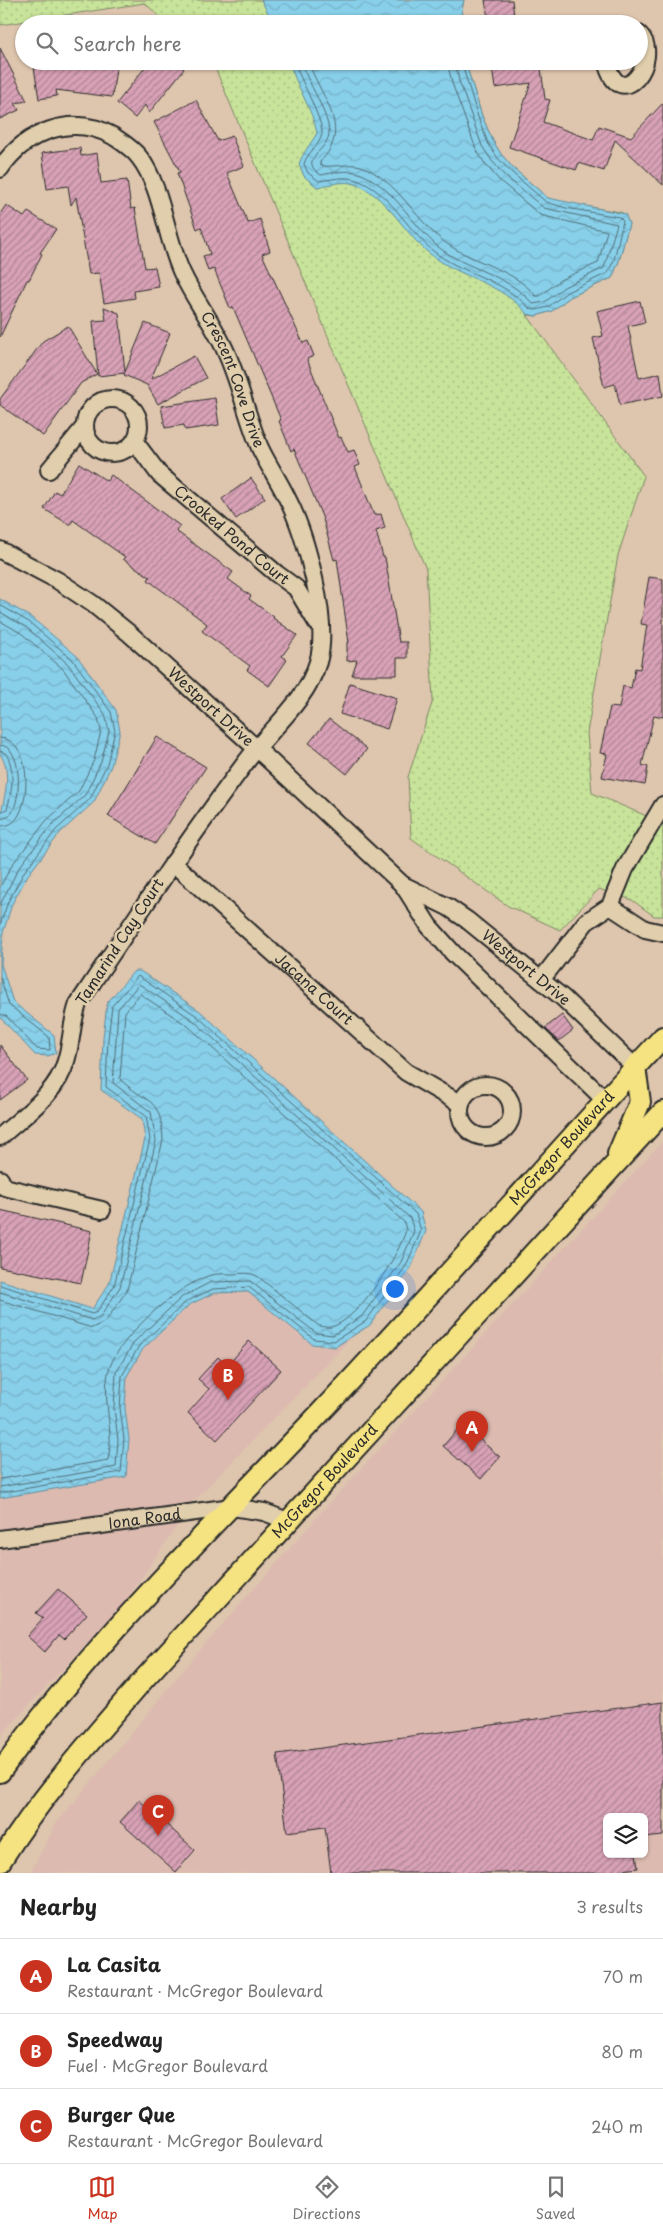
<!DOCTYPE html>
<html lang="en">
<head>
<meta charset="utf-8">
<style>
	body { margin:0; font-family:"Playpen Sans",sans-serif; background:#f2f2f2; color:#222 }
	.controls { position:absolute; right:15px; bottom:15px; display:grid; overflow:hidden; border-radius:8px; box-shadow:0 1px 4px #0004 }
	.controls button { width:45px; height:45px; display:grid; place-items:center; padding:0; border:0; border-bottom:1px solid #e0e0e0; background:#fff; color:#222; font:25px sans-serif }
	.you { position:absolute; left:394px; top:1288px; width:18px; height:18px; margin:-12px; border:4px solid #fff; border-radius:50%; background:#1a73e8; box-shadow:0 0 0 8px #1a73e833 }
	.badge { display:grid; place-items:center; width:32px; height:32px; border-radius:50%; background:#c8321e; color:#fff; font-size:16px; font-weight:700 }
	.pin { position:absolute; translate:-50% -41px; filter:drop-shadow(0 1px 2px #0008) }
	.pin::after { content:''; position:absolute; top:26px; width:18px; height:15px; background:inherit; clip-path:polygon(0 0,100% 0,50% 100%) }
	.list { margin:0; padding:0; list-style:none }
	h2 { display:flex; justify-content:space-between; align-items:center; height:65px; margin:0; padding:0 20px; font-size:21px }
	h2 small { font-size:16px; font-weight:400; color:#767676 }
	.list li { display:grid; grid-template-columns:32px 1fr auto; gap:15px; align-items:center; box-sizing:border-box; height:75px; padding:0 20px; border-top:1px solid #e0e0e0 }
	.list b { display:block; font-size:19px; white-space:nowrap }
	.list p { margin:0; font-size:16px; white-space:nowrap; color:#767676 }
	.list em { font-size:16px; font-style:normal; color:#767676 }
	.icon { flex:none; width:28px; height:28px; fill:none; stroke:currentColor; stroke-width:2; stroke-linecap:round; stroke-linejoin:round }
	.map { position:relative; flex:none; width:663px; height:1873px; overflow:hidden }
	.search { position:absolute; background:#fff; box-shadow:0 1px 4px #0004; left:15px; right:15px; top:15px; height:55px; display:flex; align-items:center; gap:12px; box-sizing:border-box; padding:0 18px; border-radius:28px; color:#767676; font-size:19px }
	.sheet { height:290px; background:#fff }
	nav { display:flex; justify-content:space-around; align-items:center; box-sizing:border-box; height:70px; border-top:1px solid #e0e0e0; background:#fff; font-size:14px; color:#767676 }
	nav a { display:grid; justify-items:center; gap:2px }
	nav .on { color:#c8321e }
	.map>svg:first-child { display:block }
	.built { fill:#dcbab0; fill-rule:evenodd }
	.grass { fill:url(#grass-dots); stroke:#7a8762 }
	.water { fill:url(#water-waves); stroke:#638d9d }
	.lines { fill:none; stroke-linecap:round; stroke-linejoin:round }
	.shore { stroke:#506d77; stroke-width:1 }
	.building { fill:url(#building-hatch); stroke:#2b2b2b }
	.minor-casing { stroke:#2b2b2b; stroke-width:20 }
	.major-casing { stroke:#2b2b2b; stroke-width:24 }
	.minor { stroke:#e0ceac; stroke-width:16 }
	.major { stroke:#f5e382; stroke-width:20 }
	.labels { text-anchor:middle; stroke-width:5; stroke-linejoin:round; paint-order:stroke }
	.street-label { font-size:15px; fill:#2b2b2b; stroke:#e0ceac }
</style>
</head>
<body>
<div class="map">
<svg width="663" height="1873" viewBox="0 0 663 1873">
	<defs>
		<pattern id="grass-dots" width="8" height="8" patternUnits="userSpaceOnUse" patternTransform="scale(1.25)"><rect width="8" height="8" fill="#c8e39a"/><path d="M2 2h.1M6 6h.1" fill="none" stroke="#acc385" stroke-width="1.8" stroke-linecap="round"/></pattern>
		<pattern id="water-waves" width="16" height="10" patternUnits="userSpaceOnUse" patternTransform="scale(1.25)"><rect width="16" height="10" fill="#88cfe9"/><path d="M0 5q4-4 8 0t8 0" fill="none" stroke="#76b2c8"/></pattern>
		<pattern id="building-hatch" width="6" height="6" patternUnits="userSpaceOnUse" patternTransform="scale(1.25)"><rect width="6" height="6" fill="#d8a1b6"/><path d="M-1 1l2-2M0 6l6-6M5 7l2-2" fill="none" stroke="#af8394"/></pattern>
	</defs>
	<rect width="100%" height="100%" fill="#dec5ae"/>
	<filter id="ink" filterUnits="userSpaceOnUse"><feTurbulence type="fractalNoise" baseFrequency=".02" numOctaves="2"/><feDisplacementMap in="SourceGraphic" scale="10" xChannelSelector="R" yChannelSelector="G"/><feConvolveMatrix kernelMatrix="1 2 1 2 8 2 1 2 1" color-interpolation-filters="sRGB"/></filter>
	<g filter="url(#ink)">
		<g class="built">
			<path d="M663 1141V1873H30L56 1824 196 1655 328 1505ZM607 1817H644V1854H607Z"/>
			<path d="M248 1292 312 1344 335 1347 354 1335 193 1502 0 1530V1498L126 1477 129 1439 125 1408 127 1376 143 1349 189 1305 214 1293Z"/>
			<path d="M178 1524 122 1606 0 1736V1550Z"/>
		</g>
		<g class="grass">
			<path d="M0 0H464L459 24H167L145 3 0 25Z"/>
			<path d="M206 61H465L482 116 493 141 501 154 513 168 548 198 566 203 620 212 625 214 629 224 619 261 612 278 570 297 552 311 536 316 527 315 644 476 618 555 587 733 592 793 663 823V916H654L632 900 599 889 560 930 508 906 411 838 408 777 433 700 426 569 216 70Z"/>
		</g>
		<g class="water">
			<path d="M261 0H464L459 24H274Z"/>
			<path d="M289 61H465L482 116 493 141 501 154 513 168 548 198 625 214 629 224 619 261 612 278 570 297 552 311 536 316 527 314C502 283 460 278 430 254 404 234 388 196 355 184 344 180 329 185 317 187L304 176 299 164C303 152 311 144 317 133 312 108 296 86 289 61Z"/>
			<path d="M0 599 32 618 77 656 116 710 120 731 111 766 94 802 60 833 28 875 12 904 3 933 1 964 13 1002 54 1035 56 1053 48 1056 35 1055 0 1017V816C5 797 12 771 0 754Z"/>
			<path d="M134 971H140L200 1011 421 1212 426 1231 411 1268 370 1325 335 1347 312 1344 248 1292 214 1293 189 1305 143 1349 127 1376 125 1408 129 1439 126 1477 0 1498V1280L92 1309 109 1284 145 1139 142 1119 101 1090 103 1038 107 1003Z"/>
		</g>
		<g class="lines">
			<g class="shore">
				<path d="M294 61C299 77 324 122 322 134 320 146 307 152 304 164L308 173 319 181C330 180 345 175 357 180 390 192 406 228 432 250 462 275 501 277 530 309L536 310 548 307 567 292 608 273 614 260 623 221 619 217 566 208 546 202 510 171 497 157 488 143 478 117 461 61"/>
				<path d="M300 61C307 80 330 116 329 134 327 152 297 159 321 175 332 173 347 169 359 173 393 186 410 222 436 245 465 270 507 273 533 304L545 302 564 287 604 268 617 224 544 208 505 176 492 161 482 146 459 81 455 61"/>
				<path d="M308 61C320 97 354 128 320 162V165C329 169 349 162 361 166 398 181 413 217 442 240 470 263 512 267 536 296H540L560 280 598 263 607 231 540 215 499 180 485 164 476 149 452 83 447 61"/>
				<path d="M0 605 29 622 73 660 111 712 115 731 107 764 90 799 56 830 24 872 8 902 0 925"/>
				<path d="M0 612 26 627 68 664 105 714 109 731 101 762 85 795 51 826 18 869 0 905"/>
				<path d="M0 621 21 633 63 669 98 718 101 731 94 760 79 791 46 821 12 865 0 887"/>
				<path d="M0 738C31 739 31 799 17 818 13 824 7 826 0 826"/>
				<path d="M0 745C24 746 21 802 11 814 8 818 4 818 0 819"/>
				<path d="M0 751 5 753C16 766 12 793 7 809L0 812"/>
				<path d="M0 977 9 1005 49 1037 50 1050 37 1049 6 1016 0 1014"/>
				<path d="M0 1285 92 1314 97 1312 114 1286 150 1139 146 1116 106 1087 108 1039 112 1006 138 976 197 1016 416 1214 421 1231 406 1266 366 1321 334 1341 314 1339 249 1287 213 1289 187 1301 139 1346 122 1376 120 1408 124 1439 121 1472 0 1493"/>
				<path d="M0 1292 92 1320 101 1316 120 1287 156 1141 151 1112 113 1083 118 1009 139 984 193 1020 410 1218 414 1231 401 1262 362 1316 333 1335 316 1333 250 1281 211 1282 182 1297 135 1341 116 1372 114 1408 118 1440 116 1467 0 1487"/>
				<path d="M0 1300 92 1328 106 1321 127 1290 163 1140C161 1094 146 1105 120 1079L125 1012 140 994 188 1026 404 1222 406 1230C399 1255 358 1321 331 1327 327 1328 322 1326 319 1326L260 1278C252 1272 244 1273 234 1274 226 1274 216 1273 208 1276 177 1286 115 1340 108 1373 102 1402 115 1432 108 1460L0 1479"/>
			</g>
		</g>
		<g class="building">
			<path d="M485 0H512L515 24H489Z"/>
			<path d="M0 48 27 101 15 103 19 110 0 119Z"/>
			<path d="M33 61H117L112 97 56 90 57 96 39 99Z"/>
			<path d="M150 61H174L184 69 149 113 145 105 135 118 117 103Z"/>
			<path d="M491 61H540L545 99 550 100 543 122 593 140 599 126 631 137 663 103V185L615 140 604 171 579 163 576 170 509 147 531 83 495 88Z"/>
			<path d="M196 100 218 141 232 136 244 166 227 173 248 223 260 219 270 251 262 254 303 343 308 341 314 356 307 359 339 438 341 437 348 452 354 450 360 465 355 467 374 515 381 514 385 528 376 531 383 557H385L399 642H407V658H397V675H352L357 660 347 661V643H349L337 559 334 560 323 519 309 485 294 449 291 451 279 421 281 420 233 307 230 308 214 269 208 271 203 256 210 254 201 227 197 229 177 173 180 172 154 122Z"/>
			<path d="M80 148 81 156 97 153 101 183 127 180 131 209 135 208 145 268 155 267 159 287 134 291 135 298 104 303 99 273 89 274 76 197 71 205 68 186 47 189 42 153Z"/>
			<path d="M6 205 24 217 28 212 56 229 40 253 42 254 29 280H27L0 337V214Z"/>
			<path d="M640 301 645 322 628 326 639 378 660 373 663 396 620 405 615 384 604 387 593 338 603 336 597 311Z"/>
			<path d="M104 307 119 313 125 372 145 323 170 333 151 379 194 356 206 378 158 404 147 385 124 375 125 373 98 376 93 321 106 320Z"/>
			<path d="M68 326 97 374 81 383 43 436 0 405V399L43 341Z"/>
			<path d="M215 398 219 425 185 430 184 425 165 428 161 406Z"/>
			<path d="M79 463 107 481 111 475 180 526 176 531 233 572 228 579 251 596 249 599 274 617 273 618 297 635 282 656 287 660 269 686 247 670 250 666 202 631 207 624 148 580 150 577 123 559 125 557 73 520 70 525 44 509 55 491 60 494Z"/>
			<path d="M251 478 265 498 236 519 222 499Z"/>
			<path d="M649 577 663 579V717L654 715 642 765 648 767 645 785 602 777 607 754 600 753 610 707 619 708 623 686 631 688 635 668 640 669 647 625 641 624Z"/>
			<path d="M350 683 397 698 387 729 340 714Z"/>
			<path d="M329 719 367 749 347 774 309 743Z"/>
			<path d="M157 737 206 767 155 844 108 816Z"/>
			<path d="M562 1015 573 1030 559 1041 545 1028Z"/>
			<path d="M0 1045 27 1080 0 1100Z"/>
			<path d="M0 1210 92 1231 81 1283 0 1267Z"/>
			<path d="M249 1341 281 1370 217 1440 188 1413 209 1389 198 1379 218 1357 227 1366Z"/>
			<path d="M462 1424 500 1457 481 1479 443 1446Z"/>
			<path d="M58 1589 87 1614 64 1639 59 1635 45 1652 27 1636 43 1618 36 1613Z"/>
			<path d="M663 1702V1836L644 1838V1817H607V1854H636L638 1868 599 1873H331L325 1827 287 1832 277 1754Z"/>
			<path d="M139 1800 195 1850 176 1872 120 1822Z"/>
		</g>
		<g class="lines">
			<g class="minor-casing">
				<g id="minor">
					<path d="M606 61C620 118 663 58 639 34"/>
					<path id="s1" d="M0 169C25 132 71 113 113 136 122 142 132 148 139 157 162 186 166 239 182 273 195 301 214 324 226 352 240 383 247 417 260 448 268 465 279 481 287 498 306 534 330 623 318 662 306 702 270 729 246 762 187 841 133 922 78 1004 71 1024 72 1042 66 1061 57 1094 24 1115 0 1137"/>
					<circle cx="112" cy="426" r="27"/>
					<path id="s2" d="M135 442 159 474 277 574 296 588 317 623"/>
					<path d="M49 470 85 426"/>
					<path id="s3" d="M0 550 57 580 93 604 130 634 268 759 403 885 429 926 453 953 605 1100"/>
					<path id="s4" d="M173 863 406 1072 461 1104"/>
					<path id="s5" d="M403 885 448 907 467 920 563 998 635 1067"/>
					<path d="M610 906 645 929 663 933"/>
					<path d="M541 980 586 922 610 906 625 869 663 805"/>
					<circle cx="486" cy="1111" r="26"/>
					<path d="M0 1179 4 1187 102 1210"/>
					<path id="s6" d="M0 1539 232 1507 264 1512 288 1521"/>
				</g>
			</g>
			<g class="major-casing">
				<g id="major">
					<path d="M618 1154 640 1102 635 1067"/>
					<path id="s7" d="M0 1772C94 1641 211 1529 321 1412 437 1289 548 1162 663 1037"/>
					<path id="s8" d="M0 1862C41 1796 93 1738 144 1679L663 1112"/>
				</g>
			</g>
			<use href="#minor" class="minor"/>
			<use href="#major" class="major"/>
		</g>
	</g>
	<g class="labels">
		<g class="street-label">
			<text dy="5" stroke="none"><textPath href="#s1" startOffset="406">Crescent Cove Drive</textPath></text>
			<text dy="5" stroke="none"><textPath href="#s2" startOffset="135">Crooked Pond Court</textPath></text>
			<text dy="5" stroke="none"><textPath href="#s3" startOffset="264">Westport Drive</textPath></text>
			<text transform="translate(120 942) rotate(-57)" y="5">Tamarind Cay Court</text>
			<text dy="5" stroke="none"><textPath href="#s5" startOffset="149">Westport Drive</textPath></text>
			<text dy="5" stroke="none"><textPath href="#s4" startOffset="189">Jacana Court</textPath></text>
			<text dy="5" stroke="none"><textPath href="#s7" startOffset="840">McGregor Boulevard</textPath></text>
			<text dy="5" stroke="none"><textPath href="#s8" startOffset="501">McGregor Boulevard</textPath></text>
			<text dy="5" stroke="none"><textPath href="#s6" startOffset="146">Iona Road</textPath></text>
		</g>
	</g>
</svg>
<div class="controls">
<button><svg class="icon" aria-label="layers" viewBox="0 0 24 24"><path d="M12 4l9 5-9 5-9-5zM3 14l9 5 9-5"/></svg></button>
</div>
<div class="you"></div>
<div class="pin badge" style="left:472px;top:1452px">A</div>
<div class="pin badge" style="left:228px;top:1400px">B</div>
<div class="pin badge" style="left:158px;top:1836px">C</div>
<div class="search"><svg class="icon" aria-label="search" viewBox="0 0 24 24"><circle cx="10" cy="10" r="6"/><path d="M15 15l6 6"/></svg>Search here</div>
</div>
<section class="sheet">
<h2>Nearby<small>3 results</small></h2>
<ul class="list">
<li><span class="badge">A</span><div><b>La Casita</b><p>Restaurant · McGregor Boulevard</p></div><em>70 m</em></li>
<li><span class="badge">B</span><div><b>Speedway</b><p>Fuel · McGregor Boulevard</p></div><em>80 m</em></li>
<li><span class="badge">C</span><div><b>Burger Que</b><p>Restaurant · McGregor Boulevard</p></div><em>240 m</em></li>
</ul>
</section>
<nav>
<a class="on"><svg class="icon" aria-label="map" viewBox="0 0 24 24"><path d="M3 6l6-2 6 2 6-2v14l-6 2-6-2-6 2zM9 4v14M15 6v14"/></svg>Map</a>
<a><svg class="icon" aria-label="directions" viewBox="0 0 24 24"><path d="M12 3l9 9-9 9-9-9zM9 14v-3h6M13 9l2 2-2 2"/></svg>Directions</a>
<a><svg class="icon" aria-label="saved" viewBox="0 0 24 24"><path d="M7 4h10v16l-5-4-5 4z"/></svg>Saved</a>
</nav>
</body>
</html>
